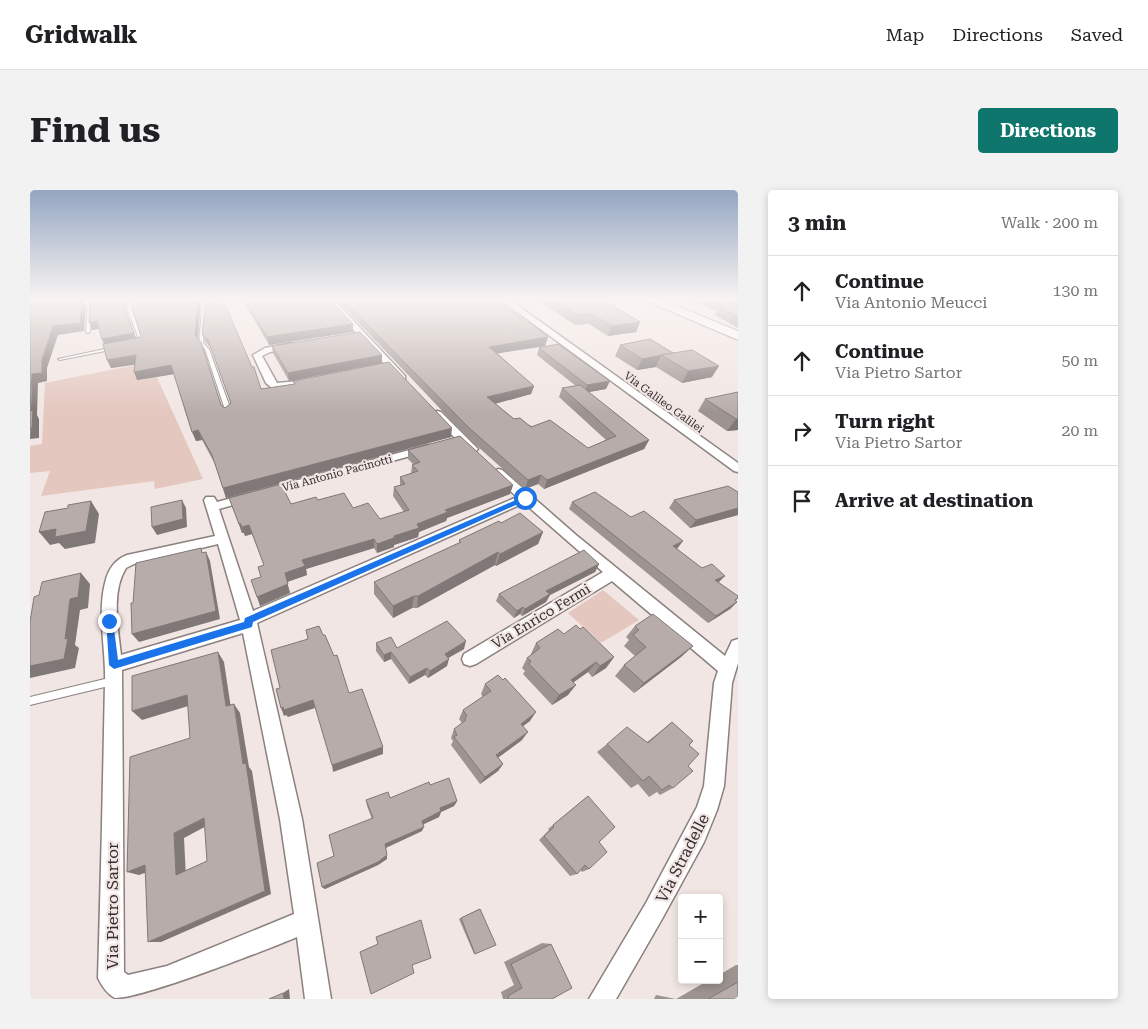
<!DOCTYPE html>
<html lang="en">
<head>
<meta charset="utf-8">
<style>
	body { margin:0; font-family:"Roboto Serif",serif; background:#f2f2f2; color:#202124 }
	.controls { position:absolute; right:15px; bottom:15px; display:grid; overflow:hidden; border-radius:5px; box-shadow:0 2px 8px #0003 }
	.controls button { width:45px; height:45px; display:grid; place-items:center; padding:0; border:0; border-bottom:1px solid #e0e0e0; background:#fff; color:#202124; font:25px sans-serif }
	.stop { position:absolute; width:15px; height:15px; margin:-11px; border:4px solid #1a73e8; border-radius:50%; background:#fff }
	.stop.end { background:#1a73e8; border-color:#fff; box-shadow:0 1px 5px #0008 }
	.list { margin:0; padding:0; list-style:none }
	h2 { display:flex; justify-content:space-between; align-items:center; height:65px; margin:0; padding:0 20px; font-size:21px }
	h2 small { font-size:16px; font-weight:400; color:#757577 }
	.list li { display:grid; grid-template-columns:32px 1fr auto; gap:15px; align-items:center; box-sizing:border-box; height:70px; padding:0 20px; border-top:1px solid #e0e0e0 }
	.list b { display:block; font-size:19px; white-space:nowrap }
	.list p { margin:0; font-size:16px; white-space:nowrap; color:#757577 }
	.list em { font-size:16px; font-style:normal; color:#757577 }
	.icon { flex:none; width:28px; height:28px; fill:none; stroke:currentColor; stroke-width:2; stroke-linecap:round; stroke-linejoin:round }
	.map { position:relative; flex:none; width:708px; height:809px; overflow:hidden; border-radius:5px }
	header { display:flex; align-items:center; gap:30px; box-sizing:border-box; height:70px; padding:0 25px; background:#fff; border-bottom:1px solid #e0e0e0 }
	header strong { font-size:24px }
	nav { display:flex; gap:28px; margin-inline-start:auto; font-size:18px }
	.intro { display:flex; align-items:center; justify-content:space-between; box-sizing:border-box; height:120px; padding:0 30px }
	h1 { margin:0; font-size:35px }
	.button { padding:12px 22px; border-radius:5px; background:#0f766e; color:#fff; font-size:18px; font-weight:700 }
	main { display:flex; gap:30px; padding:0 30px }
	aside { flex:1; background:#fff; border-radius:5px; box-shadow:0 2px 8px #0003 }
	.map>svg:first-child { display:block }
	.green { fill:#e4c7bf }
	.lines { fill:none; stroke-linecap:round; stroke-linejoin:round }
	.lane-casing { stroke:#8b817e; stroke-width:2 }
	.street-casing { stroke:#8b817e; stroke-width:3 }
	.secondary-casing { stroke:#8b817e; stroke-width:3 }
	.primary-casing { stroke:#8b817e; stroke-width:2 }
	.lane { fill:#fff; fill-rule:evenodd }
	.street { fill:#fff; fill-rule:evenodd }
	.secondary { fill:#fff; fill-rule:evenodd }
	.primary { fill:#fff; fill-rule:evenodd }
	.wall { fill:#9d9491 }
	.shaded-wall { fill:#807876 }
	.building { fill:#b7aca9; stroke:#807876; fill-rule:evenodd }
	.route { fill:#1a73e8 }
	.labels { text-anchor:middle; stroke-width:4.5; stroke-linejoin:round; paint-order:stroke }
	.far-street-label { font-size:11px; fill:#322d2c; stroke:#f1e6e3 }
	.street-label { font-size:14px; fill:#322d2c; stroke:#f1e6e3 }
	.near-street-label { font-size:16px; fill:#322d2c; stroke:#f1e6e3 }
</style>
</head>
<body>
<header>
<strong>Gridwalk</strong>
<nav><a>Map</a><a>Directions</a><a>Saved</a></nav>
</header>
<div class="intro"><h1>Find us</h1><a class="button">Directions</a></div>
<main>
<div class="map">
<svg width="708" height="809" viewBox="0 0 708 809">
	<rect width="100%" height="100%" fill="#f1e6e3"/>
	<g class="green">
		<path d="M120 172 173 289 125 299 124 291 11 306 20 281 0 283V256L12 254 15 193Z"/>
		<path d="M573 400 609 430 571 453 538 423Z"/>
	</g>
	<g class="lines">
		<g class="lane-casing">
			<g id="lane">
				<path d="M103 110 105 111 101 118 114 153 108 155 106 154 110 152 97 118 102 110Z"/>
				<path d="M173 110H177L173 153 179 159 202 223 199 225 196 223 175 159 169 153Z"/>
				<path d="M60 111 62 112 60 142 58 143 56 142 58 112Z"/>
				<path d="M84 157H85V159L30 170 28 169Z"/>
				<path d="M83 487 86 488 87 491 86 494 83 495 0 515V507Z"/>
			</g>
		</g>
		<g class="street-casing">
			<g id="street">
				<path d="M296 110H304L375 186V190H369Z"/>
				<path d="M471 110H480L708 273V282L704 281Z"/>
				<path d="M262 153 265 154V158L240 162 232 166 247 193 269 191 274 194 269 197 242 198 236 193 223 165 235 158Z"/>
				<path d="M407 221 411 222 448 259 446 261H438L403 226V222Z"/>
				<path d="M398 255 402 256 404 258 402 260 189 319 223 421 487 307 464 286 462 283 468 279 472 280 546 345 695 466 702 451 708 449V473L702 493 694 596 687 620 674 652 632 729 586 809H559L616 713 667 617 674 596 684 493 688 481 582 391 446 474 440 476 434 474 432 469 434 464 573 382 494 313 227 433 272 629 301 809H275L267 747C236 760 111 809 85 808 77 804 72 796 68 788 71 689 73 591 75 492 76 459 67 425 75 393 78 380 84 370 97 365L185 346 174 310 176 307H184L187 312ZM188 354 210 430 91 465C88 438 81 402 96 378L104 374ZM213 443 250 629 264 724 137 776 98 785 94 782 92 480Z"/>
			</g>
		</g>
		<g class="secondary-casing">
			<path id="secondary" d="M0 110H146L141 113 0 116Z"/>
		</g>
		<g class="primary-casing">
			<path id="primary" d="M617 110H633L708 141V150L619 112Z"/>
		</g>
		<use href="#lane" class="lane"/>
		<use href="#street" class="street"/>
		<use href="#secondary" class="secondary"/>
		<use href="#primary" class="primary"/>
	</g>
	<g class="wall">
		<path d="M60 110H94L96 116 95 119 106 148 111 147 100 110H171L168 148 191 215 195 218 201 214 181 158 175 152 172 144 231 199 264 194 263 191 421 247 196 308 185 274 172 250 166 251 144 184 107 190 105 174 81 178 69 139 62 140 59 132Z"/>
		<path d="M213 110H300L323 134V142L239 155Z"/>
		<path d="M307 110H467L518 147 515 156 467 163 504 196 501 204 465 214 484 229 558 258 576 250 529 207 532 198 546 196 507 165 509 158 576 199 558 202 619 250 614 259 514 299 508 294 495 299 436 246Z"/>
		<path d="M509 110H573L610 132 606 142 578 146 559 134 545 135 509 111Z"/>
		<path d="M659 110H708V138L685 125 687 121Z"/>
		<path d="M620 149 682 187 652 193 626 177 607 180 585 166 590 155Z"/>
		<path d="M242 156 352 173 259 191 243 163Z"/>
		<path d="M708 202V240L697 241 668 221 675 209Z"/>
		<path d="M378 260 483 295 480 304 417 328 416 331 389 342 388 347 364 355V357L347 363 344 358 276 379 277 385 257 392 260 403 230 416 231 387 234 375 222 344 215 346 214 343H212L199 308 261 314 288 310 323 318 350 329 374 322 363 306 364 297 370 295V287L381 284 382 275 383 274 378 269Z"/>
		<path d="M708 302V325L660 338 639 318 644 310Z"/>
		<path d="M542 312 601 327 647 359 708 408 706 410 707 412 700 419 678 433 539 319Z"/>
		<path d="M471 333 513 342 508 354 466 376 465 375 387 418H382L363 428 344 404V392L429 353V350Z"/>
		<path d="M569 374 565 382 520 405 516 412 492 426 490 424 484 428 466 411 469 404Z"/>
		<path d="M605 436 663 456 651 467 604 503 585 486 594 475 605 466 594 456 599 450 596 447Z"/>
		<path d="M550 439 584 467 576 478 562 487 558 482 543 492 538 505 522 515 493 484 495 481 492 478 497 468 501 465V464L506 453Z"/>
		<path d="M346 453 367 458 434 459 418 468 417 476 398 488 395 485 379 494 361 469 354 472 346 461Z"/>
		<path d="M455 494 500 531 493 536 492 550 468 567 473 574 468 581 450 594 421 555 423 551 421 548 424 539 432 533 429 529 433 520 453 507 451 504Z"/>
		<path d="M642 532 659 555 658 576 643 598 630 605 627 602 619 607 608 594 601 598 567 562 577 554 617 552Z"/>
		<path d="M400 595 427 611 424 616 411 622 409 627 393 634 392 641 356 658 357 669 348 675 295 699 292 697 304 666 342 629 337 616 336 610 360 608Z"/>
		<path d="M558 606 569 652 559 679 552 682 550 680 547 684 540 686 509 650 519 640 518 639Z"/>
		<path d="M449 719 445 764H444L429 729Z"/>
		<path d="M512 753 521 754 522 809H473L471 802 484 795 474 772Z"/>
		<path d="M706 775H708V809H624L626 805 646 809 679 790H689V785Z"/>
	</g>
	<g class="shaded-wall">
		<path d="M52 110 56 117 54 141 28 145 17 178V191L8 193 7 225 9 229V248L0 249 2 184 12 170 23 136Z"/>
		<path d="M93 110H94L96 116 95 119 107 151 76 157 72 149Z"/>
		<path d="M168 110H171L167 153 165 145Z"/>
		<path d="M67 131 71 138 62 140 59 132Z"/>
		<path d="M610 132 606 142 578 146 582 136Z"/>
		<path d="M323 134V142L239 155 237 147Z"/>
		<path d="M518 147 515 156 458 165 459 157Z"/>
		<path d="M106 165 110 174 81 178 77 170Z"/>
		<path d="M352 165V173L259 191 258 183Z"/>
		<path d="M631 165 626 177 607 180 612 169Z"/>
		<path d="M141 175 145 184 107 190 104 182Z"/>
		<path d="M689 176 682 187 652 193 658 181Z"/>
		<path d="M580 191 576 199 554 203 557 195Z"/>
		<path d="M504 196 501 204 456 216 457 207Z"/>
		<path d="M706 229H708V240L697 241Z"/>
		<path d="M422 238 421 247 196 308 193 298Z"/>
		<path d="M168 240 172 250 166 251 162 242Z"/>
		<path d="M619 250 614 259 514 299 517 290Z"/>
		<path d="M511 285 508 294 495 299 498 290Z"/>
		<path d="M483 295 480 304 417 328 416 331 389 342 388 347 364 355V357L347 363V354L364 346 415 320Z"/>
		<path d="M152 310 156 318 157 337 127 345 122 337Z"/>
		<path d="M61 311 69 324 65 353 35 359 29 353 20 355 9 342Z"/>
		<path d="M708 318V325L660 338 666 330Z"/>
		<path d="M210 333 214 343H212L209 334Z"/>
		<path d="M219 335 222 344 215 346 212 337Z"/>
		<path d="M513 342 508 354 466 376 470 364Z"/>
		<path d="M344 349V358L276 379 277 385 257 392 260 403 230 416 227 407 255 383 272 370Z"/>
		<path d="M653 351 647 359 643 356Z"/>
		<path d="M176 362 180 371 190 429 109 452 102 444Z"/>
		<path d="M468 362 465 375 387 418 388 406Z"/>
		<path d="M569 374 565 382 520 405 516 412 492 426 495 419 516 401Z"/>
		<path d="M51 383 60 394 58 418 50 420 45 455 49 458 45 478 0 488V476L35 449 40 409Z"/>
		<path d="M695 386 688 393 685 390Z"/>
		<path d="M384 406 382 418 363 428V416Z"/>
		<path d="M707 412 700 419 678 433 686 426Z"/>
		<path d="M493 417 490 424 484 428 487 421Z"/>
		<path d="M436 451 434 459 413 471 415 464Z"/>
		<path d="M663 456 651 467 604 503 614 493Z"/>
		<path d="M188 462 194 472 202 525 196 516Z"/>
		<path d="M361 462V469L354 472V465Z"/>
		<path d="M584 467 576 478 562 487 570 476Z"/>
		<path d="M419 469 417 476 398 488 400 481Z"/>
		<path d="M566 472 558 482 533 500 541 490Z"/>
		<path d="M397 478 395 485 379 494 380 487Z"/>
		<path d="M546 495 538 505 522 515 529 505Z"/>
		<path d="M157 505 165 514 112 530 102 521Z"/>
		<path d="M283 510 285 518 258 527 256 525 254 526 251 518Z"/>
		<path d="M204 514 210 523 219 577 222 581 241 704 131 752H118L235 701 213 574Z"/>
		<path d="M506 522 500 531 485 542 491 534Z"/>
		<path d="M498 542 492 550 461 573 466 565Z"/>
		<path d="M353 557V564L303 582 302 575Z"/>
		<path d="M473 574 468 581 450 594 455 587Z"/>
		<path d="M427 611 424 616 411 622 409 627 390 636 392 631 410 618Z"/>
		<path d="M174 628 182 633 154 648 156 688 146 685 144 643Z"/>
		<path d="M394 637 392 641 355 658V654Z"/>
		<path d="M357 665V669L348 675 295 699 292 697Z"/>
		<path d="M115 675 126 679 109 685 97 682Z"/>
		<path d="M259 799 260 809H254L253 803Z"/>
	</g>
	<g class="building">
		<path d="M0 110H52L50 133 23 136 12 170V183L2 184 0 221 3 220 2 238 0 239Z"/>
		<path d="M60 110H93L92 112 104 143 72 149 67 131 59 132Z"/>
		<path d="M100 110H168L165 145 171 152 191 215 195 218 201 213 178 150 172 144 176 110H193L222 177H224L231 199 265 194 263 191 359 172 422 238 193 298 182 265 168 240 162 242 141 175 104 182 106 165 77 170 73 154 111 147Z"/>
		<path d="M215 110H300L323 134 237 147Z"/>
		<path d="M313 110H467L491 128H494L518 147 459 157 504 196 457 207 484 229 490 228 501 237 520 230 558 258 586 246 532 198 550 195 619 250 517 290 511 285 498 290 438 237Z"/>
		<path d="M525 110H573L610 132 582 136 562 124 548 125Z"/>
		<path d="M684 110H698L708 115V127L689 117 696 115Z"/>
		<path d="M330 142 352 165 258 183 242 156Z"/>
		<path d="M620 149 643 163 612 169 590 155Z"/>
		<path d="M528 154 580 191 557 195 509 158Z"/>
		<path d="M662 160 689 176 658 181 631 165Z"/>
		<path d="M708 202V229H706L675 209Z"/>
		<path d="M430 246 483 295 415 320 418 322 387 334 389 338 364 346V348L347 354 344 349 272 370 275 376 255 383 258 394 227 407 221 390 231 387 228 377 234 375 219 335 212 337 210 333 209 334 199 308 251 294 261 314 286 307 288 310 314 303 323 318 338 313 350 329 379 320 364 297 375 294 370 287 388 281 382 275 390 272 378 260Z"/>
		<path d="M698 296 708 302V318L666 330 644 310Z"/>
		<path d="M565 302 601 327 614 321 653 351 643 356 672 378 682 374 695 386 685 390 708 406V408L705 410 707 412 686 426 542 312Z"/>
		<path d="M152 310 153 329 122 337 121 317Z"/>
		<path d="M61 311 56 341 25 347 26 339 9 342 15 322 38 318V315Z"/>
		<path d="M490 323 513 342 470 364 468 362 388 406H384L363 416 344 392 431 352 429 350 469 331 471 333Z"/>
		<path d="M171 358 172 363 176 362 186 421 102 444 101 413H103L106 373Z"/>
		<path d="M554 360 569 374 516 401 520 404 495 419 493 417 487 421 469 404Z"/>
		<path d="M51 383 48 407 40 409 35 449 38 448 34 469 0 476V432L4 407 9 405 12 392Z"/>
		<path d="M623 424 663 456 614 493 594 475 616 457 603 445 609 440 605 436Z"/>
		<path d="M417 431 436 451 415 464 419 469 400 481 397 478 380 487 361 462 354 465 346 453 361 447 367 458Z"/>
		<path d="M546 435 550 439 553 437 584 467 570 476 566 472 541 490 546 495 529 505 499 474 501 471 497 468 510 458 506 453 528 439 534 444Z"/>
		<path d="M289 436 293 445H295L304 466 307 465 319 503 332 499 353 557 302 575 283 510 254 520 253 517 251 518 246 499 250 498 241 460 278 449 276 440Z"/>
		<path d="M188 462 196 516 204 514 213 574 216 573 235 701 118 752 115 675 97 682 100 567 160 548 157 505 102 521V486ZM174 628 177 671 146 685 144 643Z"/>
		<path d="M468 485 473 490 475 488 506 522 491 534 498 542 466 565 473 574 455 587 424 547 427 545 424 539 436 530 435 528 437 526 433 520 461 501 455 494Z"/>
		<path d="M642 532 663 551 659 555 669 564 658 576 663 581 643 598 639 595 632 600 619 586 613 591 577 554 597 537 618 553Z"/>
		<path d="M419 588 427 611 410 618 411 621 392 631 394 637 355 654 357 665 348 672 292 697 287 673 304 666 299 645 343 628 336 610 358 602 360 608 399 592 400 595Z"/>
		<path d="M558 606 585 637 569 652 577 662 559 679 555 675 547 684 514 646 524 637 523 635Z"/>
		<path d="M450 719 466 755 445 764 431 728Z"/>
		<path d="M391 730 401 768 382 775 384 783 341 804 330 762 348 754 346 747Z"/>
		<path d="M521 754 542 798 522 809H479L478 806 492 798 481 774Z"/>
		<path d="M708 792V809H678Z"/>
		<path d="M253 803 254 809H239Z"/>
	</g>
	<linearGradient id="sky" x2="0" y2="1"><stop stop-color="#94a6c1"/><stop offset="0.49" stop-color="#f9f4f2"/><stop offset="1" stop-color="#f9f4f2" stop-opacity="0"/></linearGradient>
	<rect width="708" height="223" fill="url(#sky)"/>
	<path class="route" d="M495 306 497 307V310L223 432 222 437 84 479 79 475 76 429H82L83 431 88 470 214 432 215 428Z"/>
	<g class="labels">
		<g class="far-street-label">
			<text transform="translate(634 212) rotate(36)" y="4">Via Galileo Galilei</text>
			<text transform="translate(307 283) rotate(-15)" y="4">Via Antonio Pacinotti</text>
		</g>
		<g class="street-label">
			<text transform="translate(511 426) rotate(-31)" y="5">Via Enrico Fermi</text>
		</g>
		<g class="near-street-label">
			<text transform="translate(652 668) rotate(-63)" y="6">Via Stradelle</text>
			<text transform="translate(82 716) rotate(-90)" y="6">Via Pietro Sartor</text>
		</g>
	</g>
</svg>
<div class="controls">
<button>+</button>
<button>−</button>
</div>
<div class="stop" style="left:495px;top:308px"></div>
<div class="stop end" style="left:79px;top:431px"></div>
</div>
<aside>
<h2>3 min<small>Walk · 200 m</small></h2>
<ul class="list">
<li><svg class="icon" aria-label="ahead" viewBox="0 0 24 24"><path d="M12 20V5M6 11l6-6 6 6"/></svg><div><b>Continue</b><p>Via Antonio Meucci</p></div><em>130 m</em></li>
<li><svg class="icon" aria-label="ahead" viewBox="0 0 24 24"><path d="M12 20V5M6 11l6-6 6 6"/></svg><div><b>Continue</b><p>Via Pietro Sartor</p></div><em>50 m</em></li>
<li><svg class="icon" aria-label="right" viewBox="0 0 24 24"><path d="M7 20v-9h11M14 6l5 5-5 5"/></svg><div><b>Turn right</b><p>Via Pietro Sartor</p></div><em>20 m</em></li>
<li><svg class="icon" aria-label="arrive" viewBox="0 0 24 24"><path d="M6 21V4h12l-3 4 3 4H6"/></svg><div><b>Arrive at destination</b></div></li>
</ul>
</aside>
</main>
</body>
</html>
